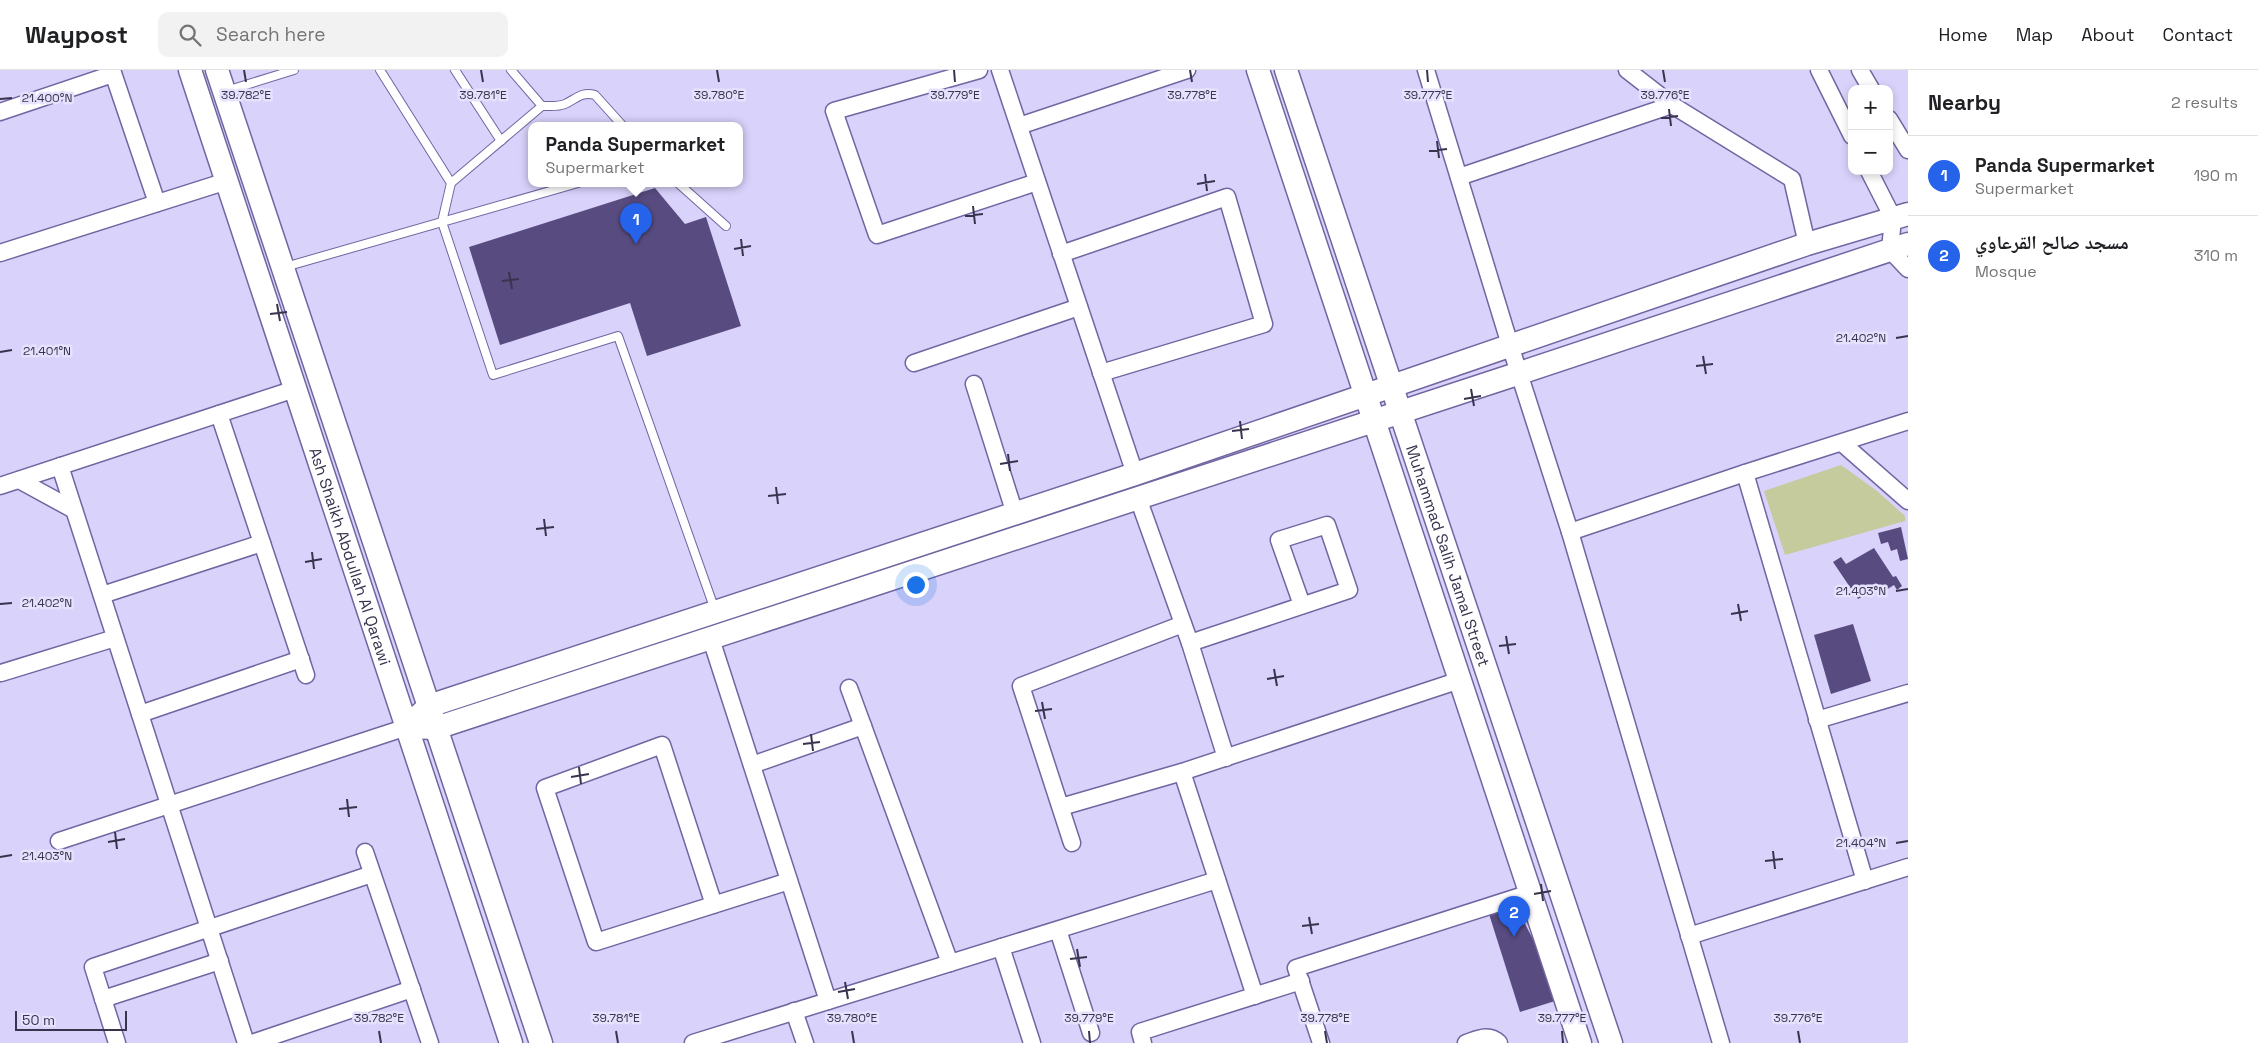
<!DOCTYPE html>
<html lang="en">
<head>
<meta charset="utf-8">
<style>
	body { margin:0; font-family:"Space Grotesk","Noto Naskh Arabic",sans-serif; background:#f2f2f2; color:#202124 }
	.controls { position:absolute; right:15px; top:15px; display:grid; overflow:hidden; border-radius:10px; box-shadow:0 2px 8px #0003 }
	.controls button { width:45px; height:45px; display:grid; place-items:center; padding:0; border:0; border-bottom:1px solid #e0e0e0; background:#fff; color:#202124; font:25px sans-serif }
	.scale { position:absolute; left:15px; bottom:12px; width:112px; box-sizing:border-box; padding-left:5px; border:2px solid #39334e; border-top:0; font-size:14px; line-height:18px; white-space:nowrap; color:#39334e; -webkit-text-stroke:4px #e6e1fd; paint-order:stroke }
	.you { position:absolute; left:915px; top:514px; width:18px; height:18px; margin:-12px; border:4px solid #fff; border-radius:50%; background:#1a73e8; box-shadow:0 0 0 8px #1a73e833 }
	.badge { display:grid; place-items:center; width:32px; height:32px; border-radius:50%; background:#2563eb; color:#fff; font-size:16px; font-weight:700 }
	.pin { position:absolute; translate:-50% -41px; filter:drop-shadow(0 1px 2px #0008) }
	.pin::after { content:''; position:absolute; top:26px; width:18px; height:15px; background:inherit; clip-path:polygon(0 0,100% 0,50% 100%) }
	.popup { position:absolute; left:528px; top:52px; width:215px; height:65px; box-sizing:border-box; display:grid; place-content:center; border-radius:10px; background:#fff; filter:drop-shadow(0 1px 4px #0005); font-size:16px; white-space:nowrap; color:#757577 }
	.popup b { font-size:19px; color:#202124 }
	.popup::after { content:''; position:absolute; left:50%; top:100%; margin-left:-10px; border:10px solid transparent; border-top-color:#fff }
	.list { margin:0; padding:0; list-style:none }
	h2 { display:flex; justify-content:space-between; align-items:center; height:65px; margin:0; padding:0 20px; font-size:21px }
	h2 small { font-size:16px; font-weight:400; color:#757577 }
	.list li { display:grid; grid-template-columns:32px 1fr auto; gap:15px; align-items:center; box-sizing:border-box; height:80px; padding:0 20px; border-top:1px solid #e0e0e0 }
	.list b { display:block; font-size:19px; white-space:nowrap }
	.list p { margin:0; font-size:16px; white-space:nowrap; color:#757577 }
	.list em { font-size:16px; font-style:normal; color:#757577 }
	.icon { flex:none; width:28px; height:28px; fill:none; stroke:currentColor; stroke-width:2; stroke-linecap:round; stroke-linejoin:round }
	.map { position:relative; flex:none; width:1908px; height:973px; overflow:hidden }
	header { display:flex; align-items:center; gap:30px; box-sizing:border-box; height:70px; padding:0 25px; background:#fff; border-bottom:1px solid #e0e0e0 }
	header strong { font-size:24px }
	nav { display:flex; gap:28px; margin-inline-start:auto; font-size:18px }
	.search { width:350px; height:45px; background:#f2f2f2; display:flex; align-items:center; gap:12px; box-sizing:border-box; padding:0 18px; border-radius:10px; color:#757577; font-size:19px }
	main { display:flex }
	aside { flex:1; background:#fff }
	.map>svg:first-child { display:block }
	.green { fill:#c5cb9c }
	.building { fill:#584b80 }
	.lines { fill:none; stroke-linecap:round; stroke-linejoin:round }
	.lane-casing { stroke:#7265a1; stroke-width:10 }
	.street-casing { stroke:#7265a1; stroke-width:19 }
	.secondary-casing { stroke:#7265a1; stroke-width:25 }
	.lane { stroke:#fff; stroke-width:8 }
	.street { stroke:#fff; stroke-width:16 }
	.secondary { stroke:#fff; stroke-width:22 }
	.ticks { fill:none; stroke:#39334e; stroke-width:2 }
	.labels { text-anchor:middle; stroke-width:5; stroke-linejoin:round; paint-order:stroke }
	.street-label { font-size:16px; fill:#39334e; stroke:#e6e1fd }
	.ticks-label { font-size:12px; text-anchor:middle; fill:#39334e; stroke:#e6e1fd; stroke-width:5; stroke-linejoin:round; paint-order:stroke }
</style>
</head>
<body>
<header>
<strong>Waypost</strong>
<div class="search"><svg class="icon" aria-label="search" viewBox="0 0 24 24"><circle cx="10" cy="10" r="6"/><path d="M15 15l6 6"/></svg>Search here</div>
<nav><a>Home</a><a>Map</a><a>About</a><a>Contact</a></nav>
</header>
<main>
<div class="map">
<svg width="1908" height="973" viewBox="0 0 1908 973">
	<rect width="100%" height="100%" fill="#d9d2fb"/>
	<path class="green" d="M1841 395 1877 421 1905 446V451L1785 485 1764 421Z"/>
	<g class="building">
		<path d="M655 118 685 154 706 147 741 256 647 286 630 233 500 275 469 177Z"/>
		<path d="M1901 457 1908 489 1900 491 1897 479 1891 481 1888 472 1881 474 1878 463Z"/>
		<path d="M1874 478 1893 507 1896 506 1902 516 1897 520 1894 515 1881 523 1877 518 1858 529 1833 492 1841 487 1846 494Z"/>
		<path d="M1853 554 1871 611 1831 624 1814 565Z"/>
		<path d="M1515 835 1544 890 1555 931 1520 942 1489 844Z"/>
	</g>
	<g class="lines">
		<g class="lane-casing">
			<g id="lane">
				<path d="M380 0 451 113 442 152 493 305 618 266 715 540"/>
				<path d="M455 0 501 71"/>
				<path d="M226 21 294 0"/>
				<path d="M542 36C550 36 558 37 565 34 576 29 582 21 595 25L622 55"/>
				<path d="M451 113 542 36 511 0"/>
				<path d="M678 113 726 156"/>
				<path d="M285 197 578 113"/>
			</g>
		</g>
		<g class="street-casing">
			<g id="street">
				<path d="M112 0 157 133"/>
				<path d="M979 0 834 41 877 165 1037 112"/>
				<path d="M1000 0 1135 404"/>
				<path d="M1426 0 1510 275 1570 462 1721 973"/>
				<path d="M1627 0 1672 35 1792 109 1807 174"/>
				<path d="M1819 0 1852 66"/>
				<path d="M1860 0 1871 19"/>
				<path d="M0 42 113 4"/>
				<path d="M1889 49 1908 80"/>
				<path d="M1019 56 1187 0"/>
				<path d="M1869 101 1893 148 1890 180 1908 199"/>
				<path d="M1459 107 1672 35"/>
				<path d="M0 183 227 111"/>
				<path d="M1061 184 1227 127 1264 254 1101 303"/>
				<path d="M914 293 1079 237"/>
				<path d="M974 314 1015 444"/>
				<path d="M219 344 306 605"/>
				<path d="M1842 373 1908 431"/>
				<path d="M60 396 246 973"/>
				<path d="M1745 403 1865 811"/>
				<path d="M19 410 74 440"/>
				<path d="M0 416 295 319"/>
				<path d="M1138 428 1190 573 1226 688"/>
				<path d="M1570 462 1745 403 1908 351"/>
				<path d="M102 525 262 473"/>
				<path d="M711 569 828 931"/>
				<path d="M1190 573 1349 520 1327 455 1279 470 1302 535"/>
				<path d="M1 603 115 568"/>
				<path d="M849 618 950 893"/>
				<path d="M140 644 301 589"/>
				<path d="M1817 650 1908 623"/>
				<path d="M752 695 863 656"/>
				<path d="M1182 702 1255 926"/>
				<path d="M1061 737 1182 702 1460 610"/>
				<path d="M59 771 407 657"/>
				<path d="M1072 773 1021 616 1183 554"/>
				<path d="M365 782 430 973"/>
				<path d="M714 835 662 675 545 718 596 872 789 811"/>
				<path d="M1058 860 1091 963"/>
				<path d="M1689 866 1908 797"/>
				<path d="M1001 877 1032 973"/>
				<path d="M103 929 220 891"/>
				<path d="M794 941 805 973"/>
				<path d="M117 973 93 897 372 804"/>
				<path d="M252 973 412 919"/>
				<path d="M693 973 1217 810"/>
				<path d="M1143 973 1140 962 1301 911"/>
				<path d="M1321 973 1296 898 1530 823"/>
				<path d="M1466 973C1478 969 1489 963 1499 973"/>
			</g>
		</g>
		<g class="secondary-casing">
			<g id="secondary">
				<path id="s1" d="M190 0 511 973"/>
				<path d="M217 0 541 973"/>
				<path d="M1258 0 1580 973"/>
				<path id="s2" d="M1286 0 1611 973"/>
				<path d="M407 657 429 636 1135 404 1807 174 1908 144"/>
				<path d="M407 657 436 658 1520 303 1908 174"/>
			</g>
		</g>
		<use href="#lane" class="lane"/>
		<use href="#street" class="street"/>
		<use href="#secondary" class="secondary"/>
	</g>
	<path class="ticks" d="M244 0 246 12M481 0 483 12M717 0 719 12M954 0 955 12M1190 0 1192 12M1427 0 1428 12M1663 0 1665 12M0 29 12 28M1669 39 1671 56M1661 48 1678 46M1437 71 1439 88M1429 81 1447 79M1205 104 1207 121M1197 114 1215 111M973 136 975 154M965 146 983 144M741 169 743 186M734 179 751 176M509 202 512 219M502 211 519 209M277 234 280 251M270 244 287 242M1896 268 1908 266M0 282 12 280M1703 286 1706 304M1696 296 1713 294M1471 319 1474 336M1464 329 1481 326M1240 351 1242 369M1232 361 1249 359M1008 384 1010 401M1000 394 1018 391M776 417 778 434M768 426 786 424M544 449 546 466M536 459 554 457M312 482 314 499M305 492 322 489M1896 521 1908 519M0 534 12 533M1738 534 1741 551M1731 544 1748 541M1506 566 1509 584M1499 576 1516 574M1274 599 1277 616M1267 609 1284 606M1042 632 1045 649M1035 641 1052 639M811 664 813 681M803 674 820 672M579 697 581 714M571 707 589 704M347 729 349 747M339 739 357 737M115 762 117 779M108 772 125 769M1896 773 1908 771M1773 781 1775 799M0 787 12 785M1765 791 1783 789M1541 814 1543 831M1534 824 1551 821M1309 847 1312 864M1302 856 1319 854M1077 879 1080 897M1070 889 1087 887M845 912 848 929M838 922 855 919M379 961 381 973M616 961 618 973M852 961 854 973M1089 961 1090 973M1325 961 1327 973M1562 961 1563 973M1798 961 1800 973"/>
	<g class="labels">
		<g class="street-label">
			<text dy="6" stroke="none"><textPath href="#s2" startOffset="512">Muhammad Salih Jamal Street</textPath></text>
			<text dy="6" stroke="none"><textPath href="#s1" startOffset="512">Ash Shaikh Abdullah Al Qarawi</textPath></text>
		</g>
	</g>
	<g class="ticks-label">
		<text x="246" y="29">39.782°E</text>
		<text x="483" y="29">39.781°E</text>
		<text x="719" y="29">39.780°E</text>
		<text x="955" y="29">39.779°E</text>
		<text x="1192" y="29">39.778°E</text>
		<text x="1428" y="29">39.777°E</text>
		<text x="1665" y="29">39.776°E</text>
		<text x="47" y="32">21.400°N</text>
		<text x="1861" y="272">21.402°N</text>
		<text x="47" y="285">21.401°N</text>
		<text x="1861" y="525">21.403°N</text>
		<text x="47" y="537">21.402°N</text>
		<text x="1861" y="777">21.404°N</text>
		<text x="47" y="790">21.403°N</text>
		<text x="379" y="952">39.782°E</text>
		<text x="616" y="952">39.781°E</text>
		<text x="852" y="952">39.780°E</text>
		<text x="1089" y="952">39.779°E</text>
		<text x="1325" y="952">39.778°E</text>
		<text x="1562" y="952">39.777°E</text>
		<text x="1798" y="952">39.776°E</text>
	</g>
</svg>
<div class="controls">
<button>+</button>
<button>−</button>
</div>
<div class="scale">50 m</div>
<div class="you"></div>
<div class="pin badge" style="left:636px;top:174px">1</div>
<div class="popup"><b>Panda Supermarket</b>Supermarket</div>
<div class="pin badge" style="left:1514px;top:867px">2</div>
</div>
<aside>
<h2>Nearby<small>2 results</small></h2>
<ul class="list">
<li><span class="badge">1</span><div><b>Panda Supermarket</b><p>Supermarket</p></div><em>190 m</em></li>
<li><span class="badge">2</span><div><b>مسجد صالح القرعاوي</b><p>Mosque</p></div><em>310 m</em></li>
</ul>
</aside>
</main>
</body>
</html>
